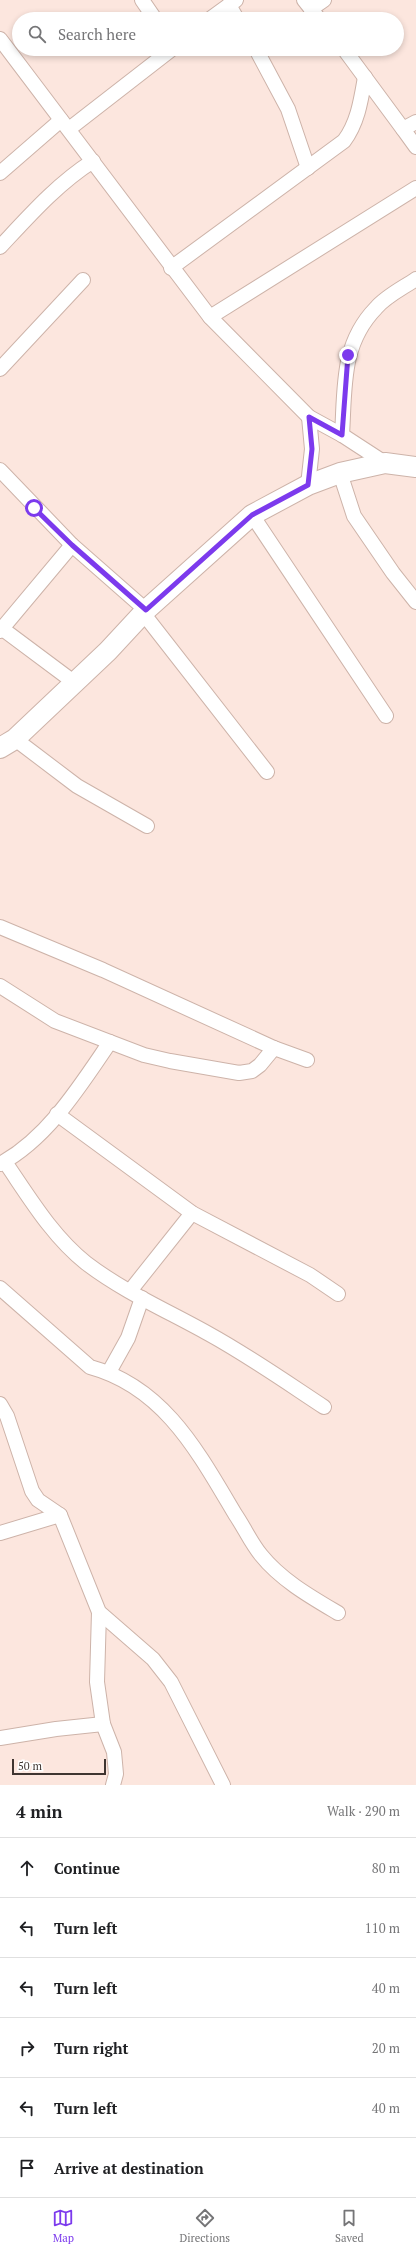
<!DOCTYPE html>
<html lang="en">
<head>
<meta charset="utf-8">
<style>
	body { margin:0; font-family:"PT Serif",serif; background:#f2f2f2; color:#202124 }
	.scale { position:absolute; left:12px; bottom:10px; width:94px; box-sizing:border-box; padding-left:4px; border:2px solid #3f3531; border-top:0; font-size:11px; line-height:14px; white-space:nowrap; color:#3f3531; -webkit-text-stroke:3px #fff; paint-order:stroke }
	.stop { position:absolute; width:12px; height:12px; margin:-9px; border:3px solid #7c3aed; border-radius:50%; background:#fff }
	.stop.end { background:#7c3aed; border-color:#fff; box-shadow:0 1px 4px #0008 }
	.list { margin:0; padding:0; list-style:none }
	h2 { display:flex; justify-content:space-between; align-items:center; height:52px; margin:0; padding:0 16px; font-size:17px }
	h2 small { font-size:13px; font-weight:400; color:#757577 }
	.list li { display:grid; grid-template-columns:26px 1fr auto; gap:12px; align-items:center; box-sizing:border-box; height:60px; padding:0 16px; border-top:1px solid #e0e0e0 }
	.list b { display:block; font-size:15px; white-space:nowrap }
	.list em { font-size:13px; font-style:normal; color:#757577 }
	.icon { flex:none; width:22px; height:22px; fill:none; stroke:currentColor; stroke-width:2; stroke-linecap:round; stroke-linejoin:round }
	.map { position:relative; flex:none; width:416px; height:1785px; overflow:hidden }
	.search { position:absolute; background:#fff; box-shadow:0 2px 6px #0003; left:12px; right:12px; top:12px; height:44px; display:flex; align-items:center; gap:10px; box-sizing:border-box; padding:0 14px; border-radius:22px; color:#757577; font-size:15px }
	.sheet { height:412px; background:#fff }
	nav { display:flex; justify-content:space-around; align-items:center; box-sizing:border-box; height:56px; border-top:1px solid #e0e0e0; background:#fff; font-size:11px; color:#757577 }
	nav a { display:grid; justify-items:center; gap:2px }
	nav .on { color:#7c3aed }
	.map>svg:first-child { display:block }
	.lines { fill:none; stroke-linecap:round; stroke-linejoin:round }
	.street-casing { stroke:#cdb3a9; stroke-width:16 }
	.secondary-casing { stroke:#cdb3a9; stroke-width:22 }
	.street { stroke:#fff; stroke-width:14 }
	.secondary { stroke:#fff; stroke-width:20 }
	.route { stroke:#7c3aed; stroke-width:5 }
</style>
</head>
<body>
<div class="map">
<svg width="416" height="1785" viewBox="0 0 416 1785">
	<rect width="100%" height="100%" fill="#fce6de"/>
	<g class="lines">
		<g class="street-casing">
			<g id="street">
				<path d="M142 0 155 19"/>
				<path d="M304 0 319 19"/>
				<path d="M229 5 237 19"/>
				<path d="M311 9 324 0"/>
				<path d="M210 19 236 0"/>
				<path d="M0 39 210 317 309 417 342 435 385 463"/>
				<path d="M256 49 288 109 308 168"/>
				<path d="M344 49 403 129 416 122"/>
				<path d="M69 129 172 49"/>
				<path d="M403 129 416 147"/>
				<path d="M0 173 61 120"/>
				<path d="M0 247C29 216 57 184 93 161"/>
				<path d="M171 268 344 141C358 122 361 100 365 77"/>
				<path d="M210 317 416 188"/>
				<path d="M0 369 83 280"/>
				<path d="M342 435C345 387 341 344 376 308 386 296 403 288 416 279"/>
				<path d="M0 470 72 545 146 610"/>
				<path d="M340 473 354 516 393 573 416 602"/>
				<path d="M308 485 312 449 309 417"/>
				<path d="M252 515 386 716"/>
				<path d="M143 613 267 772"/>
				<path d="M0 627 75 683"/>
				<path d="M0 631 72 545"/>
				<path d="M15 739 77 786 147 826"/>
				<path d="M0 927 103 970 274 1048 307 1060"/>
				<path d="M0 986 55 1021 144 1055 170 1061 239 1073 252 1071 260 1065 274 1048"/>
				<path d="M57 1114 192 1213 310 1275 338 1294"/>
				<path d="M5 1162C29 1197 52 1236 86 1263 124 1292 168 1311 209 1334 249 1356 286 1382 324 1407"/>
				<path d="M0 1164C48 1138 80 1086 110 1042"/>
				<path d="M0 1288 90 1367C164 1387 198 1452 235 1514 244 1527 251 1543 261 1555 281 1580 311 1597 338 1613"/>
				<path d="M130 1291 192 1213"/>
				<path d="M109 1372 128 1338 142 1298"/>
				<path d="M0 1404 7 1416 32 1491 38 1500 60 1515 99 1612 153 1659 171 1682 223 1785"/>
				<path d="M0 1533 60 1515"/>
				<path d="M99 1612 97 1682 103 1724 114 1752 116 1774 113 1785"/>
				<path d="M0 1738 56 1729 103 1724"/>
			</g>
		</g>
		<g class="secondary-casing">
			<path id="secondary" d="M0 748 15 739 108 651 146 610 252 515 308 485 340 473 385 463 416 467"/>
		</g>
		<use href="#street" class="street"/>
		<use href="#secondary" class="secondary"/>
	</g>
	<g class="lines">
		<path class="route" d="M34 508 72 545 146 610 252 515 308 485 312 449 309 417 342 435 348 355"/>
	</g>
</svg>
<div class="scale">50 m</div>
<div class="stop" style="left:34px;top:508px"></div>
<div class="stop end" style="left:348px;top:355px"></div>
<div class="search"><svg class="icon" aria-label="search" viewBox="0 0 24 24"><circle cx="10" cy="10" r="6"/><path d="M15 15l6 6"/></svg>Search here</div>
</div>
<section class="sheet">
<h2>4 min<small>Walk · 290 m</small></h2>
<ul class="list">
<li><svg class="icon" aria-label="ahead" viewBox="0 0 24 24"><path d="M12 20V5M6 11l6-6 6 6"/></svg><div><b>Continue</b></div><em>80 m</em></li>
<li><svg class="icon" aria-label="left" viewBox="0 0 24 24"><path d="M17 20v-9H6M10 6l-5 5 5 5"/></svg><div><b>Turn left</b></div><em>110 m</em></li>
<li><svg class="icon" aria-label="left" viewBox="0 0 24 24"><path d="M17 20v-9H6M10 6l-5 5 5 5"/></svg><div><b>Turn left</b></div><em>40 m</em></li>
<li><svg class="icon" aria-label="right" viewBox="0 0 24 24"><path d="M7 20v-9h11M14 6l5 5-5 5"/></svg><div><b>Turn right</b></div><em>20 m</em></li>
<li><svg class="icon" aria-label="left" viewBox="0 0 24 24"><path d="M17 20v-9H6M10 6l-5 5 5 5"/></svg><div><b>Turn left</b></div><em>40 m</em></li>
<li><svg class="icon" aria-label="arrive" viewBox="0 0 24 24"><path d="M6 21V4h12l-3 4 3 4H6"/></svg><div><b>Arrive at destination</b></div></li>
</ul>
</section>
<nav>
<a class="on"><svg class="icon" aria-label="map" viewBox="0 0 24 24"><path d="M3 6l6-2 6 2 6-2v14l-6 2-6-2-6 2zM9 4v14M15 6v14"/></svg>Map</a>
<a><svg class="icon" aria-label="directions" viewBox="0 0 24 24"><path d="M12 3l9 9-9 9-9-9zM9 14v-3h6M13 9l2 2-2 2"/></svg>Directions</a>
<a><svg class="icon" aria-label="saved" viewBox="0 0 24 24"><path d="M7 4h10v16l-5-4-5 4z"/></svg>Saved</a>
</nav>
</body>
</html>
